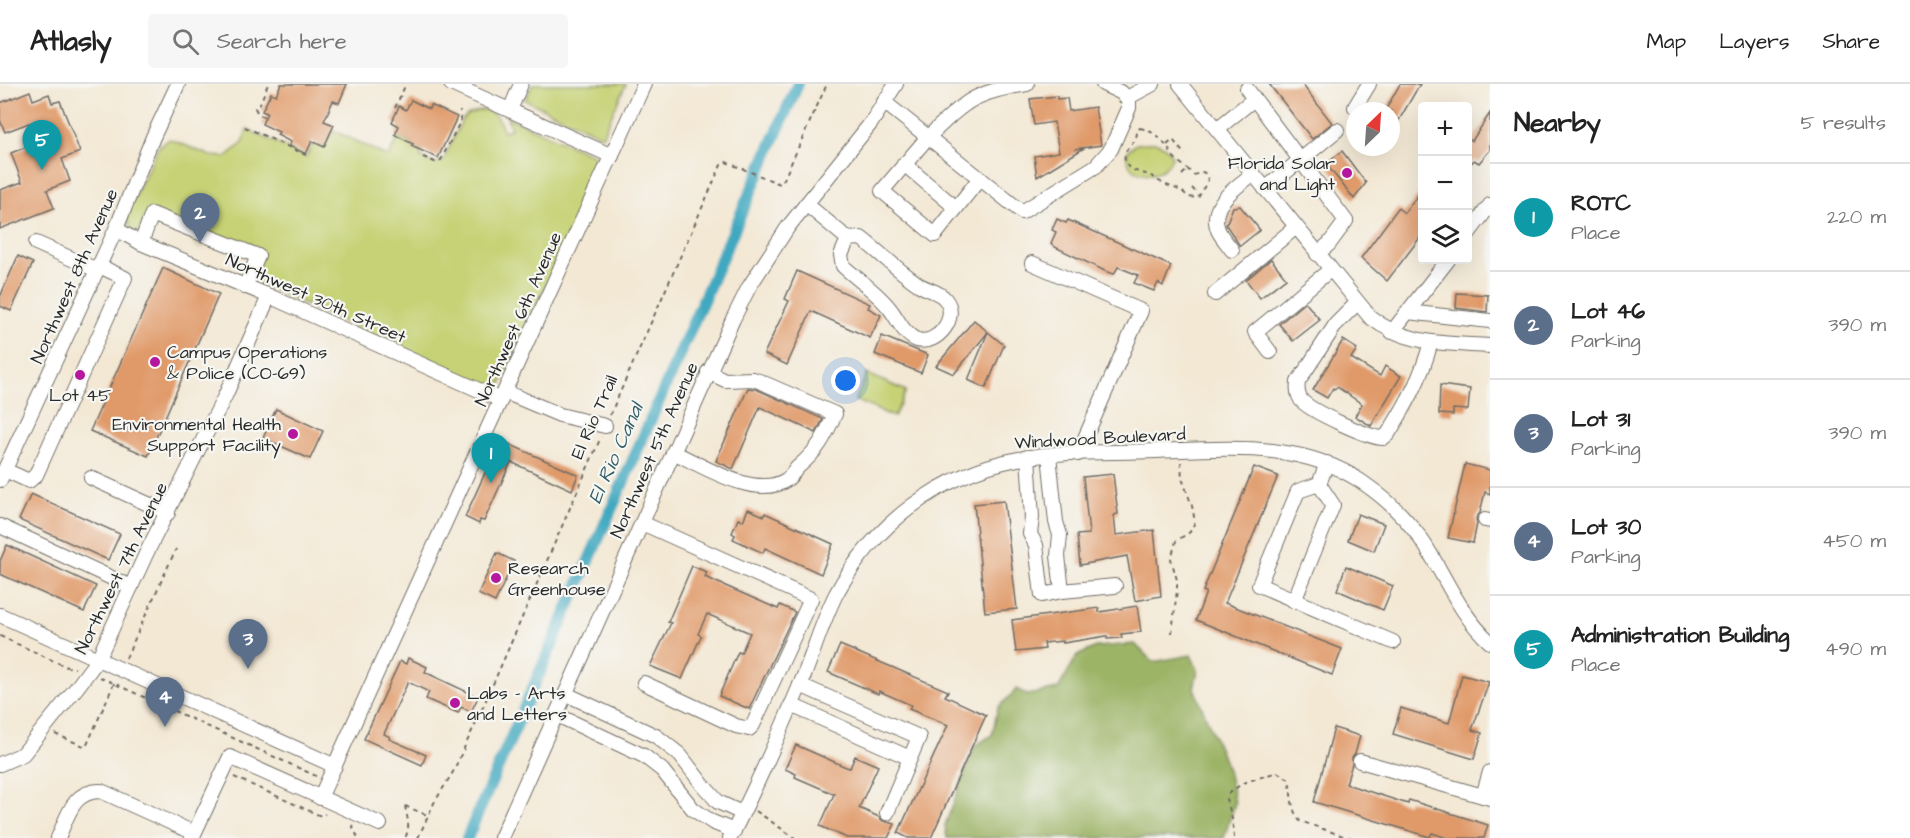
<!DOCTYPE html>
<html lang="en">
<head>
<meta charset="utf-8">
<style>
	body { margin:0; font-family:"Architects Daughter",sans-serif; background:#f6f6f6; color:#222 }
	.controls { position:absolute; right:18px; top:18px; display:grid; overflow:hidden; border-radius:6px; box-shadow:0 6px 24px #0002 }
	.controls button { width:54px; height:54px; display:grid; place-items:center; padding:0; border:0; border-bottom:2px solid #e0e0e0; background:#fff; color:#222; font:30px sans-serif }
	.compass { position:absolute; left:1346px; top:18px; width:54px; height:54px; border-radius:50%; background:#fff; box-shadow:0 6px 24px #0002; rotate:25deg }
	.you { position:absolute; left:846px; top:297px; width:21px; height:21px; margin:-15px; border:4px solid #fff; border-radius:50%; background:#1a73e8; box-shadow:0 0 0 9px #1a73e833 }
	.badge { display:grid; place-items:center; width:39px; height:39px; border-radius:50%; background:#b5179e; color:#fff; font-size:20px; font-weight:700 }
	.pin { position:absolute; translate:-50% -50px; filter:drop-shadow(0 2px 3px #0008) }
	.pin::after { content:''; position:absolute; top:32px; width:21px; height:18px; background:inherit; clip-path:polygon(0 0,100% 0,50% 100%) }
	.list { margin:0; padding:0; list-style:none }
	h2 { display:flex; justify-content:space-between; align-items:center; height:78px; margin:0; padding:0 24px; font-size:26px }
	h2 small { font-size:20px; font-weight:400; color:#767676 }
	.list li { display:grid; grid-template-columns:39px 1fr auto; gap:18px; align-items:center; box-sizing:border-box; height:108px; padding:0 24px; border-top:2px solid #e0e0e0 }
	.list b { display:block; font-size:22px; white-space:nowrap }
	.list p { margin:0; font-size:20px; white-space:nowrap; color:#767676 }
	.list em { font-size:20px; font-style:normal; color:#767676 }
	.icon { flex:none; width:33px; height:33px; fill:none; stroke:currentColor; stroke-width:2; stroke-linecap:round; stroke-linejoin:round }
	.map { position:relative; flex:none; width:1490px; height:754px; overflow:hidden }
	header { display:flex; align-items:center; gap:36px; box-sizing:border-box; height:84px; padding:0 30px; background:#fff; border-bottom:2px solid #e0e0e0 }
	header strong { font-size:28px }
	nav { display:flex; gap:33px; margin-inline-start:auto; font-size:21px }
	.search { width:420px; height:54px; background:#f6f6f6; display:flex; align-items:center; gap:15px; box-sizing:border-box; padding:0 21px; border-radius:6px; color:#767676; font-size:22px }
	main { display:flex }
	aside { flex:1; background:#fff }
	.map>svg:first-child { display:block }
	.green { fill:#c6d274; stroke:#787e50; stroke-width:1.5 }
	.forest { fill:#9cb466; stroke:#647048; stroke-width:1.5 }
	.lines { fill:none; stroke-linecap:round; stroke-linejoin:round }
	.canal { stroke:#40a8c0; stroke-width:12 }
	.building { fill:#e09968 }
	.minor-casing { stroke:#716d66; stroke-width:16 }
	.path { stroke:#716d66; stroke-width:2; stroke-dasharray:4.5 4.5; stroke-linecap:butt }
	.minor { stroke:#fff; stroke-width:14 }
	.poi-dot { fill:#b5179e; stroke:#f6f6f2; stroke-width:2 }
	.labels { text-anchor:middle; stroke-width:4.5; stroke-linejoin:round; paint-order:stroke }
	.poi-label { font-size:18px; fill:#2b2b2b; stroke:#f6f6f2; text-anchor:start }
	.street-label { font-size:18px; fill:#2b2b2b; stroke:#f6f6f2 }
	.water-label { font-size:20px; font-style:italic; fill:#335d67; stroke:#f6f6f2 }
</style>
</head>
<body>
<header>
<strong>Atlasly</strong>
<div class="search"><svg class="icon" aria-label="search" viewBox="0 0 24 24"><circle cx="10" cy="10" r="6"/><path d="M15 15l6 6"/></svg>Search here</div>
<nav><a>Map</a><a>Layers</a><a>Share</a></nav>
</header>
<main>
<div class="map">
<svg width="1490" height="754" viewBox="0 0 1490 754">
	<rect width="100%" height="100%" fill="#f6f6f2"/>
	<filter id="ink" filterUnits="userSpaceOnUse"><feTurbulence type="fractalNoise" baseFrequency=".0167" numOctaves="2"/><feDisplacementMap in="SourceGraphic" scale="12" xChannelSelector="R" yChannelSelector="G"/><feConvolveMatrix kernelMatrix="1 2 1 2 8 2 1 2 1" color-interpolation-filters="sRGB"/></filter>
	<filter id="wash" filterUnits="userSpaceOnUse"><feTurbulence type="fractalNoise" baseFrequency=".008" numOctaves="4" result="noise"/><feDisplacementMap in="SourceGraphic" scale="24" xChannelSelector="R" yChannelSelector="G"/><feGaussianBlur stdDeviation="1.35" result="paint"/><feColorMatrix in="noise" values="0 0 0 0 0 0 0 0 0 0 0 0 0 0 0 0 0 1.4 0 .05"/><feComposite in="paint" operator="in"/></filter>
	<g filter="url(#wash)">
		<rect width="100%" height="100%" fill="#f3e8d4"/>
		<g class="green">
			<path d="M533 0H626L602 52 525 16Z"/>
			<path d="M480 26C495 26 498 35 504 47L511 45 507 33 595 72 600 84 501 300 492 305 253 197 263 169 148 127 138 149 130 145 127 135V129L159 62 170 55 211 72 226 73 243 59 247 45 306 73 312 61 324 63 333 46 388 73 398 54 412 60 411 63 422 68 420 73 435 80 443 77 462 36 467 31Z"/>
			<path d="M1154 58C1164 61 1167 63 1172 73 1164 99 1120 93 1128 66L1137 60Z"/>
			<path d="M867 290 906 307 894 333 855 316Z"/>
		</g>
		<path class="forest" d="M1135 560 1153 578 1191 571 1198 586 1194 604 1228 686 1235 719 1224 754H947L945 741 975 662 992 651 998 624 1017 605 1027 611 1058 605 1077 572 1096 563Z"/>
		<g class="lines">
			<path class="canal" d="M467 754 798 0"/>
		</g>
		<g id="blocks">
			<g class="building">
				<path d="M281 0H347L339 19 333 17 324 37 334 41 324 63 312 57 306 70 289 62 291 58 277 51 279 48 262 40 267 29 262 27 271 9 276 11Z"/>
				<path d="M1269 0H1302L1332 39 1312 55Z"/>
				<path d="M1400 0H1420L1391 50V27H1385Z"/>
				<path d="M30 7 33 16 49 10 52 19 60 17 80 68 62 75 70 97 47 106 54 124 0 145V106L22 98 11 69 36 59 29 39 5 48 0 36V19Z"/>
				<path d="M1057 12V15L1067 14 1069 27 1095 23 1101 61 1075 65 1084 64 1037 93 1034 72 1059 68 1054 38 1034 41 1030 15Z"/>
				<path d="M411 16 429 25 431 21 457 33 438 74 411 62 413 60 395 51 399 42 392 38 399 22 406 26Z"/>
				<path d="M1490 29V66L1479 79 1474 76 1467 84V54L1472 57Z"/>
				<path d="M1342 67 1366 99 1354 115 1326 80Z"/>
				<path d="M1422 106V151L1387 197 1361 174 1398 124 1404 129Z"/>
				<path d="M1240 122 1260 146 1240 162 1226 141 1233 123Z"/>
				<path d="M1057 135 1066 139 1068 136 1171 182 1163 202 1158 199 1154 207 1134 199 1138 191 1118 183 1114 190 1107 188 1055 163 1051 159 1056 148 1052 146Z"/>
				<path d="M18 172 33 179 11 227 0 222V213Z"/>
				<path d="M1271 175 1286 194 1260 214 1246 196Z"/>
				<path d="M163 184 219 210 148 372 90 347Z"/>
				<path d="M797 187 870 220 868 224 881 231 870 254 811 227 787 281 764 270 789 217 785 215Z"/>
				<path d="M1457 209 1488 211 1487 228 1456 224Z"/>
				<path d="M1305 218 1320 236 1293 257 1279 240Z"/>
				<path d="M974 236 988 248 954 290 936 282Z"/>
				<path d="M988 248 1004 261 986 304 968 296Z"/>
				<path d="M882 252 928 271 921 289 875 270Z"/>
				<path d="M1343 256 1357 265 1351 274 1380 292 1385 282 1401 292 1371 342 1355 332 1362 320 1337 303 1335 305 1333 304 1327 314 1313 306Z"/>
				<path d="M1440 301 1470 305 1468 326 1453 325V331L1439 330Z"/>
				<path d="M748 304 756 305 823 335 816 349 760 323 733 385 716 377Z"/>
				<path d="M276 325 323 347 310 375 263 354Z"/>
				<path d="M500 356 578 391 572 406 511 378 484 437 480 436 479 440 465 433Z"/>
				<path d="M1465 380 1490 386V410L1485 408 1480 429 1476 434 1477 440 1473 459 1448 454Z"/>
				<path d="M1254 383 1278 392 1225 519 1342 565 1332 591 1196 536 1206 508 1203 507Z"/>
				<path d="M1113 390 1118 430 1114 431 1116 451 1154 446 1161 512 1135 517 1127 472 1080 481 1077 451 1089 450 1083 393Z"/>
				<path d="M31 410 120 450 108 476 19 436Z"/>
				<path d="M1004 417 1017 525 985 528 974 420Z"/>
				<path d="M748 425 764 432 765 429 833 460 821 490 765 464 763 469 733 455 735 451 732 449 738 435 743 437Z"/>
				<path d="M1358 430 1384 440 1374 467 1348 456Z"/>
				<path d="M7 461 96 502 84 528 0 490V477Z"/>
				<path d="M497 469 514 477 495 518 478 510Z"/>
				<path d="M692 482 707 488 705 493 778 525 780 521 795 528 749 625 719 612 738 568 741 569 750 549 707 530 698 550 701 552 682 595 650 582 671 539 668 538Z"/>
				<path d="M1346 482 1393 502 1383 526 1337 506Z"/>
				<path d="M1137 522 1141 548 1121 550 1122 554 1107 555V552L1063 559V557L1044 559 1045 565 1016 568 1012 536 1099 524V528Z"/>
				<path d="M840 561 948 607 945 612 986 631 931 754H908L898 749 948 641 909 625 911 621 879 607 878 610 828 588Z"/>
				<path d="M408 574 427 583 425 588 478 613 471 628 461 623 458 629 426 615 429 608 408 598 384 650 390 653 389 655 426 671 422 681 364 655 400 577 406 580Z"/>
				<path d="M1462 591 1489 598 1472 646 1482 649 1474 675 1393 650 1401 624 1449 639Z"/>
				<path d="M1334 644 1360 652 1355 670 1352 674V680L1346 700 1408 720 1409 716 1488 741 1484 754H1447L1432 749 1430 753 1314 718Z"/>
				<path d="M796 661 846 683 850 684 855 672 878 682 859 724 879 733 883 737 895 740 888 754H847L820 742 834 710 795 693 796 690 785 685Z"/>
			</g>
		</g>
	</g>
	<g filter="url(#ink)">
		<use href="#blocks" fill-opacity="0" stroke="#716d66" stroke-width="1.5"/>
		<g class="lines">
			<g class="minor-casing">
				<g id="minor">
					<path d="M451 0 612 72"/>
					<path d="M1027 0C1007 3 980 8 964 21 951 30 940 42 928 53L1022 128 1096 82 1111 65 1129 24V18L1122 9 1103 0"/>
					<path d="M1180 0 1370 233C1407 262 1446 259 1490 262"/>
					<path d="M1247 5 1346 137 1329 160 1317 170"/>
					<path d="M1127 14 1153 0"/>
					<path d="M884 18 928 53 882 107 935 151 980 94"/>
					<path d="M1355 23 1369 0"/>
					<path d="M510 26 521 0"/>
					<path d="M1217 45 1254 15"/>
					<path d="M904 80 956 124"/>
					<path d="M1265 105 1337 46"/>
					<path d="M806 120 848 155 861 154C880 169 898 186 918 200 926 206 939 207 945 215 960 233 937 262 917 256 904 251 898 235 890 225 877 208 858 196 843 182L841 171 848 155"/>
					<path d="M116 145 141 159 269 212 501 316"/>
					<path d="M1468 150 1490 121"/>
					<path d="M36 159 97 186"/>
					<path d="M141 159 152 130 258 172 245 203"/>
					<path d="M1232 166C1228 160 1221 153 1218 146 1208 121 1236 103 1253 90"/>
					<path d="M1032 179 1141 227 1078 370"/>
					<path d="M1215 210 1296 143"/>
					<path d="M1357 219 1336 240 1298 298C1297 305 1297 310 1301 316 1310 327 1369 354 1383 354L1388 350C1408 318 1421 295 1431 258"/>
					<path d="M1407 228 1490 237"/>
					<path d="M1392 248 1448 176"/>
					<path d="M1270 268 1255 248 1330 186"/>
					<path d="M505 308 560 331 605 342"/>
					<path d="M673 368C701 381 756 416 786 396 791 393 794 387 798 383 819 365 824 354 835 330L759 297 753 295 725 296 708 288"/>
					<path d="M1049 371 1056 438 1060 451 1058 472 1062 507 1115 502"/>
					<path d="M1028 373 1032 433 1030 450 1036 461 1042 511 1062 507"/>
					<path d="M1327 379 1319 400 1298 407 1259 501 1393 558"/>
					<path d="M5 386 29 397 36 391 125 194 99 182"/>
					<path d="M91 394 168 429"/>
					<path d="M0 396 116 145 153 53 178 0"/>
					<path d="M1485 436 1490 437"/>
					<path d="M642 439 811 515 753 641 749 645 736 642 644 599"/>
					<path d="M0 442 131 503"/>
					<path d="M1294 517 1333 421 1319 400"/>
					<path d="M0 531 335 682"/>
					<path d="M800 601 919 653 887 729"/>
					<path d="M566 610 656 652 680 671 703 701 718 718 742 729"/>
					<path d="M791 621 910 674"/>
					<path d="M557 631 644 672 662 686 693 725 712 738 734 747"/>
					<path d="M1360 677 1490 714"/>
					<path d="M0 680 23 670 78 602 98 575 146 470 226 310 269 212"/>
					<path d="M1483 712 1490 688"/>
					<path d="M320 714 644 0"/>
					<path d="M58 754C68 732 72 707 101 707L194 749"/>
					<path d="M192 754 230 673 380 740"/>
					<path d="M501 754 733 235 749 203 788 143 871 39 896 0"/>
					<path d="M730 754C756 704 779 651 801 599 813 570 822 538 836 510 874 440 940 390 1018 375 1062 366 1110 369 1156 367 1226 365 1300 356 1362 398 1387 415 1409 436 1425 461 1446 494 1460 531 1490 558"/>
				</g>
			</g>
			<g class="path">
				<path d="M395 24 405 2"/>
				<path d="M264 33 258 30 255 24 259 22 268 0"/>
				<path d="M245 43 306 71"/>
				<path d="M1140 44C1156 47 1165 59 1173 72 1178 79 1186 82 1191 89L1194 91 1203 88 1206 90 1208 96 1198 114 1188 113C1180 103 1169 104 1159 97 1156 96 1155 93 1151 92 1141 87 1122 88 1125 71 1126 63 1133 61 1135 55 1137 52 1137 49 1137 46Z"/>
				<path d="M1167 61 1173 56 1185 71"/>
				<path d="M423 73 435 78 441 76 461 36 460 27"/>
				<path d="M1182 91 1188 85"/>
				<path d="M1192 104 1199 112"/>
				<path d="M610 331 721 81 726 78 780 100 784 95 827 0"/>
				<path d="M1172 549 1177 506V496L1171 475 1176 457 1190 448 1195 438 1192 422 1182 394 1181 378"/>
				<path d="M0 552 67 583 75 584"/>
				<path d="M126 574 176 465"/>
				<path d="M100 593 316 692"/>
				<path d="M55 650 86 663 116 595"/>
				<path d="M234 693 321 732 325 730"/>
				<path d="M405 722C407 733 411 743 405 754"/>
				<path d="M405 722 427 731"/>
				<path d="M756 727 795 754"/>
				<path d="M352 741 358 754"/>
				<path d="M418 754 434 719 453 688 483 623 601 353"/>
				<path d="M1234 754 1232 735 1227 715 1229 709 1243 699 1277 688 1289 695C1292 710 1290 725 1300 737L1346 753 1356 754"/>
			</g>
			<use href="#minor" class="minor"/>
		</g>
	</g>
	<g class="poi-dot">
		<circle cx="1347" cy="89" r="6"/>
		<circle cx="155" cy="278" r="6"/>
		<circle cx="80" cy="291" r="6"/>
		<circle cx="293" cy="350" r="6"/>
		<circle cx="496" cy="494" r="6"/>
		<circle cx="455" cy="619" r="6"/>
	</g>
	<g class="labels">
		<g class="poi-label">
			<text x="1335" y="85" text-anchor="end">Florida Solar<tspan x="1335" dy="21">and Light</tspan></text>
			<text x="167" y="274">Campus Operations<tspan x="167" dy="21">&amp; Police (CO-69)</tspan></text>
			<text x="80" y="317" text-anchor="middle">Lot 45</text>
			<text x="281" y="346" text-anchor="end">Environmental Health<tspan x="281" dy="21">Support Facility</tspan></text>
			<text x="508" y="490">Research<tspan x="508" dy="21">Greenhouse</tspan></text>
			<text x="467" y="615">Labs - Arts<tspan x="467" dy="21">and Letters</tspan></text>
		</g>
		<g class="street-label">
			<text transform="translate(74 192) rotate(-66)" y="6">Northwest 8th Avenue</text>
			<text transform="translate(316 214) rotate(24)" y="6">Northwest 30th Street</text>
			<text transform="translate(518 235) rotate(-66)" y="6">Northwest 6th Avenue</text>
			<text transform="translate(594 333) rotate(-66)" y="6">El Rio Trail</text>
			<text transform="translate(1100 354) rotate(-3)" y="6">Windwood Boulevard</text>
			<text transform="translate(654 366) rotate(-66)" y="6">Northwest 5th Avenue</text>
			<text transform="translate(121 484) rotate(-64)" y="6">Northwest 7th Avenue</text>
		</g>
		<g class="water-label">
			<text transform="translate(615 369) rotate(-66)" y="7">El Rio Canal</text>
		</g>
	</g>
</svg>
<div class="controls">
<button>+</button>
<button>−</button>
<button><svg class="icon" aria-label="layers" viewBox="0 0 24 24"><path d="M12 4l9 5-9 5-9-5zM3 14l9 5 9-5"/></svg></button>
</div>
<svg class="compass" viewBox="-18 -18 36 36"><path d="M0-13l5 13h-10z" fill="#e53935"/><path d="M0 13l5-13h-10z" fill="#767676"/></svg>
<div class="you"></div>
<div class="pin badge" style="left:491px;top:399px;background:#0f9aa8">1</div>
<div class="pin badge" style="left:200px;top:159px;background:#5c6f8a">2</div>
<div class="pin badge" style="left:248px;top:585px;background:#5c6f8a">3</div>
<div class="pin badge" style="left:165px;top:643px;background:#5c6f8a">4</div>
<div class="pin badge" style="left:42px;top:86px;background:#0f9aa8">5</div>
</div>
<aside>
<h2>Nearby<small>5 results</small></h2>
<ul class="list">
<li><span class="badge" style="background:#0f9aa8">1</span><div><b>ROTC</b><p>Place</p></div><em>220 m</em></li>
<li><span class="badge" style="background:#5c6f8a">2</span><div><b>Lot 46</b><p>Parking</p></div><em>390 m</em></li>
<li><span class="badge" style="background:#5c6f8a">3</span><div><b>Lot 31</b><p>Parking</p></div><em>390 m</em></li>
<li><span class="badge" style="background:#5c6f8a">4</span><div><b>Lot 30</b><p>Parking</p></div><em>450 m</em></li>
<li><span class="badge" style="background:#0f9aa8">5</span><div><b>Administration Building</b><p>Place</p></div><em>490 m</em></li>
</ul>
</aside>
</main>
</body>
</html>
